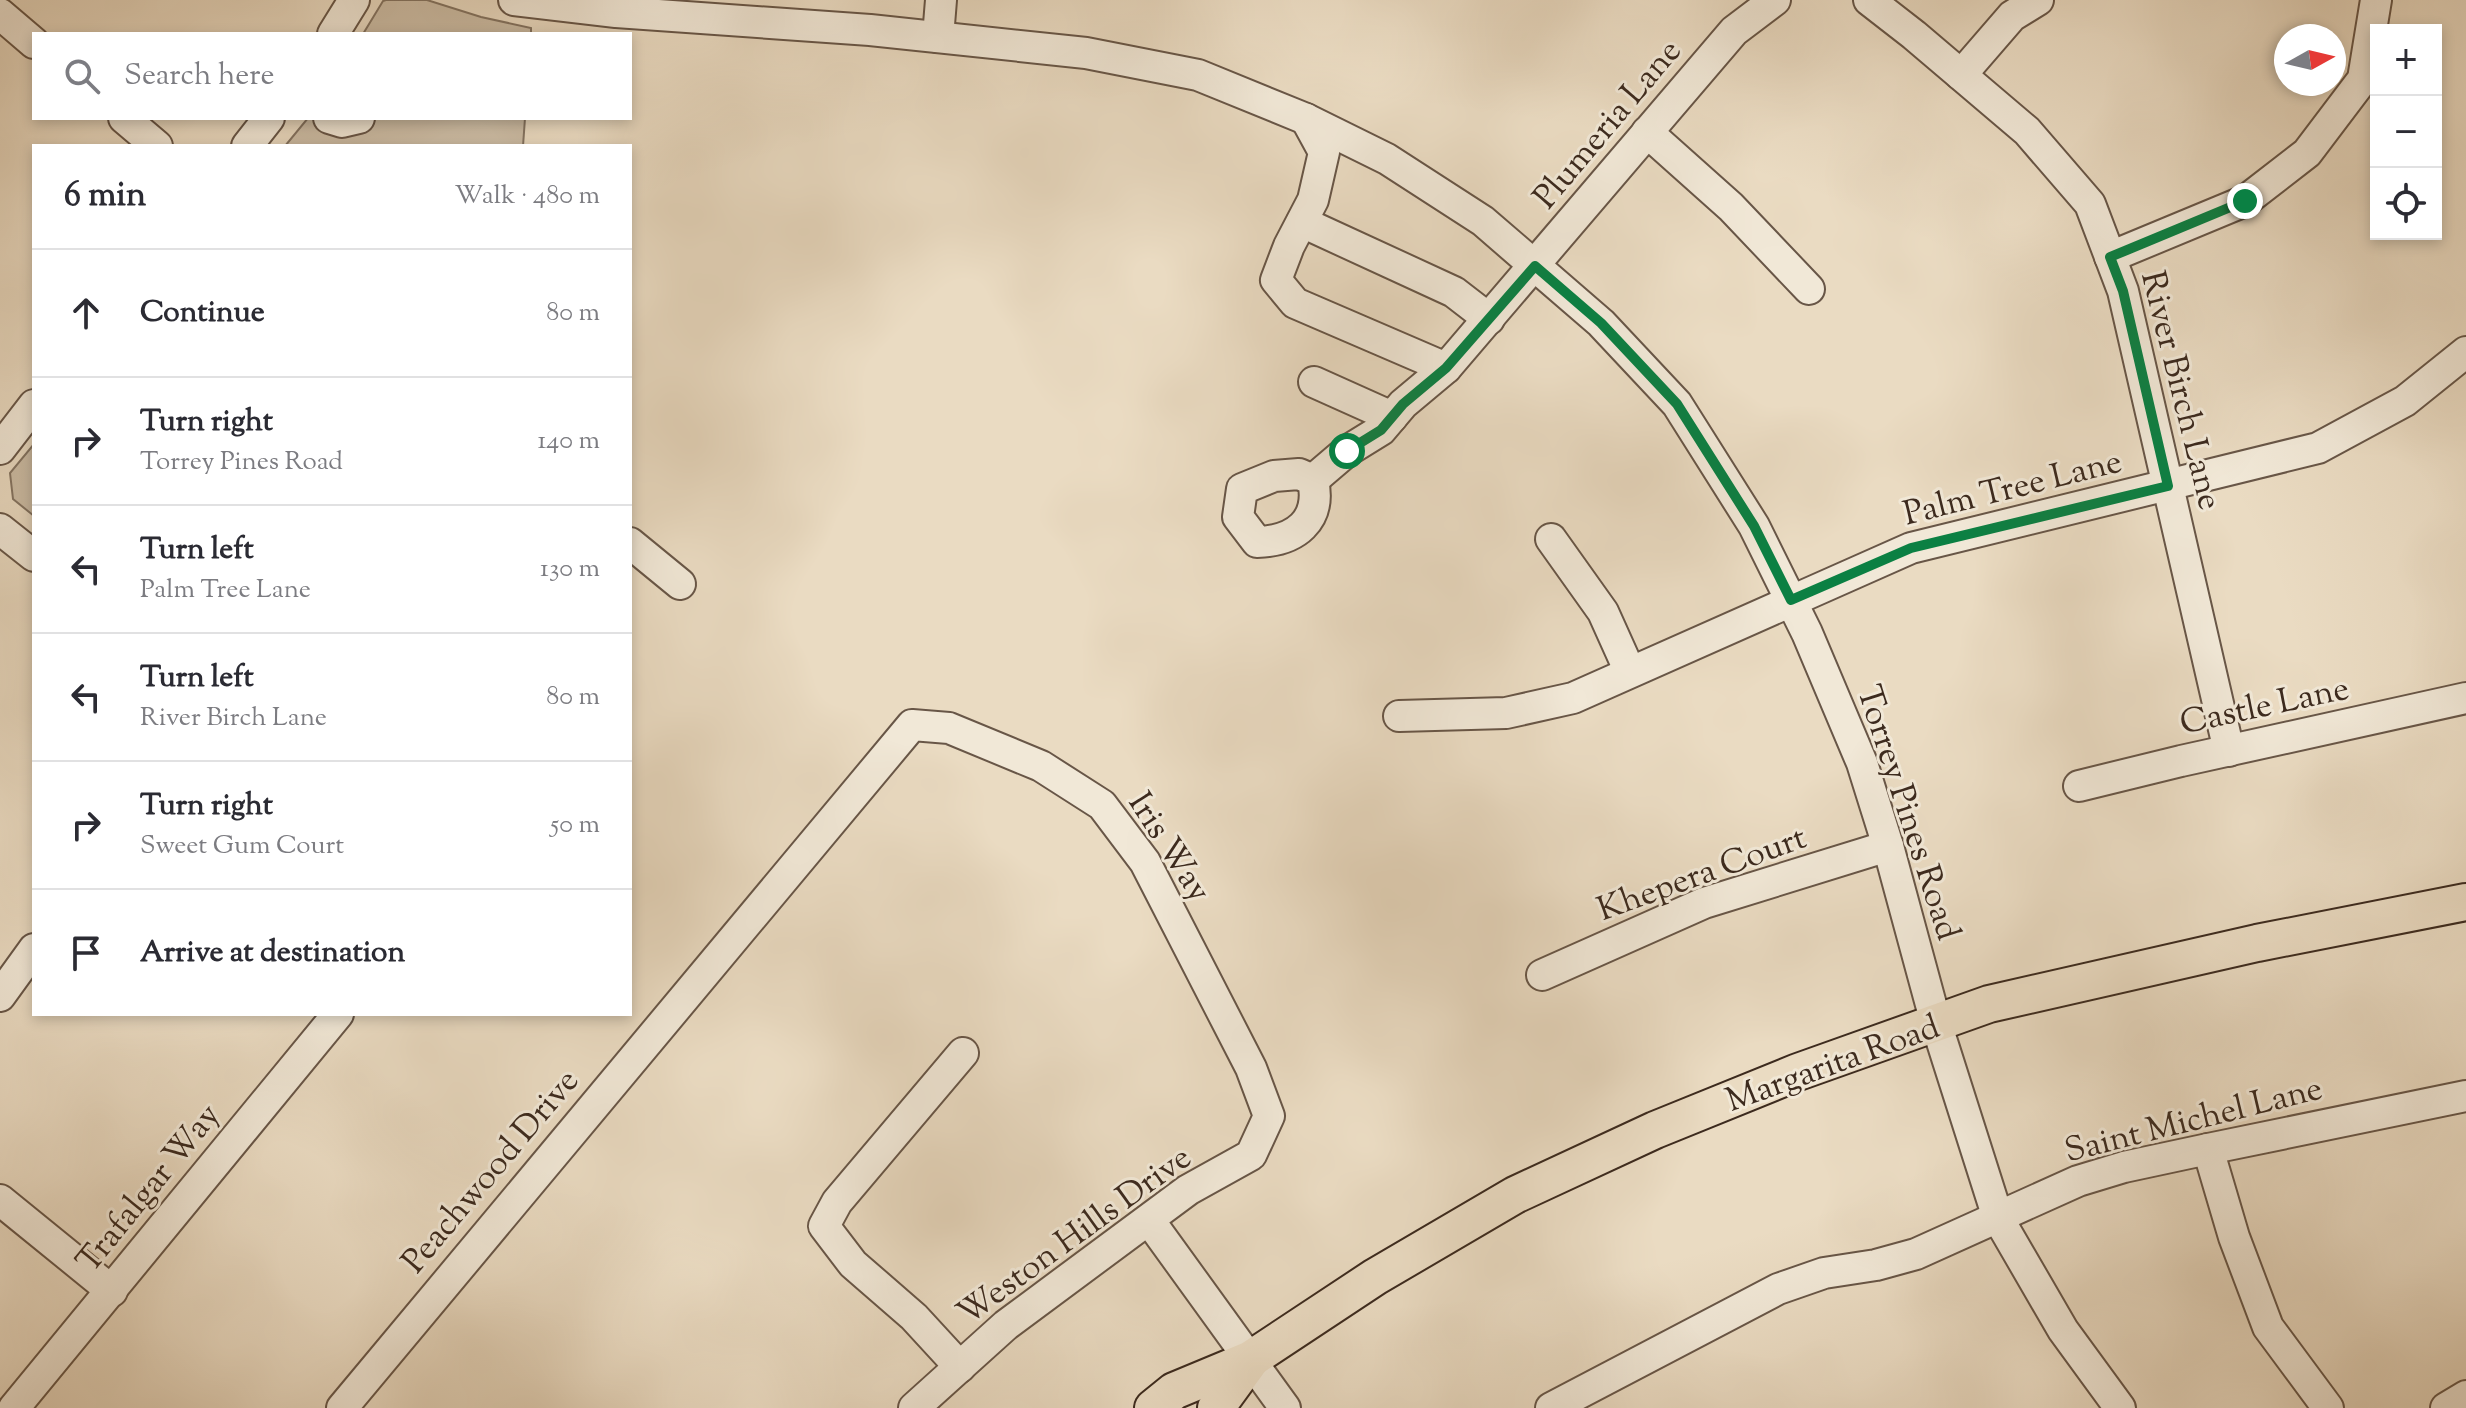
<!DOCTYPE html>
<html lang="en">
<head>
<meta charset="utf-8">
<style>
	body { margin:0; font-family:"Sorts Mill Goudy",serif; background:#f2f2f3; color:#2b2b33 }
	.controls { position:absolute; right:24px; top:24px; display:grid; overflow:hidden; border-radius:0px; box-shadow:0 4px 12px #0003 }
	.controls button { width:72px; height:72px; display:grid; place-items:center; padding:0; border:0; border-bottom:2px solid #e1e1e2; background:#fff; color:#2b2b33; font:40px sans-serif }
	.compass { position:absolute; left:2274px; top:24px; width:72px; height:72px; border-radius:50%; background:#fff; box-shadow:0 4px 12px #0003; rotate:82deg }
	.stop { position:absolute; width:24px; height:24px; margin:-18px; border:6px solid #0b8043; border-radius:50%; background:#fff }
	.stop.end { background:#0b8043; border-color:#fff; box-shadow:0 2px 8px #0008 }
	.list { margin:0; padding:0; list-style:none }
	h2 { display:flex; justify-content:space-between; align-items:center; height:104px; margin:0; padding:0 32px; font-size:34px }
	h2 small { font-size:26px; font-weight:400; color:#7c7c81 }
	.list li { display:grid; grid-template-columns:52px 1fr auto; gap:24px; align-items:center; box-sizing:border-box; height:128px; padding:0 32px; border-top:2px solid #e1e1e2 }
	.list b { display:block; font-size:30px; white-space:nowrap }
	.list p { margin:0; font-size:26px; white-space:nowrap; color:#7c7c81 }
	.list em { font-size:26px; font-style:normal; color:#7c7c81 }
	.icon { flex:none; width:44px; height:44px; fill:none; stroke:currentColor; stroke-width:2; stroke-linecap:round; stroke-linejoin:round }
	.map { position:relative; flex:none; width:2466px; height:1408px; overflow:hidden }
	.search { position:absolute; background:#fff; box-shadow:0 4px 12px #0003; left:32px; top:32px; width:600px; height:88px; display:flex; align-items:center; gap:20px; box-sizing:border-box; padding:0 28px; border-radius:0px; color:#7c7c81; font-size:30px }
	.panel { position:absolute; background:#fff; box-shadow:0 4px 12px #0003; left:32px; top:144px; width:600px; height:872px; border-radius:0px }
	.map>svg:first-child { display:block }
	.green { fill:#ccbda6; stroke:#847462; stroke-width:2 }
	.lines { fill:none; stroke-linecap:round; stroke-linejoin:round }
	.minor-casing { stroke:#685647; stroke-width:34 }
	.major-casing { stroke:#3c2a1e; stroke-width:40 }
	.minor { stroke:#f1e8d7; stroke-width:30 }
	.major { stroke:#eadbc2; stroke-width:36 }
	.route { stroke:#0b8043; stroke-width:10 }
	.labels { text-anchor:middle; stroke-width:6; stroke-linejoin:round; paint-order:stroke }
	.street-label { font-size:34px; fill:#3c2a1e; stroke:#f1e8d7 }
</style>
</head>
<body>
<div class="map">
<svg width="2466" height="1408" viewBox="0 0 2466 1408">
	<rect width="100%" height="100%" fill="#eadbc2"/>
	<filter id="stains"><feTurbulence type="fractalNoise" baseFrequency=".0025" numOctaves="4"/><feColorMatrix values="0 0 0 0 .2 0 0 0 0 .09 0 0 0 0 .02 0 0 0 .5 -.17"/></filter>
	<radialGradient id="worn" r=".72"><stop offset=".6" stop-color="#630" stop-opacity="0"/><stop offset="1" stop-color="#630" stop-opacity=".3"/></radialGradient>
	<g class="green">
		<path d="M386 0H427L481 17 531 28V34H363L383 1Z"/>
		<path d="M308 118H525L523 146H285Z"/>
		<path d="M34 444V516L13 499 10 473Z"/>
	</g>
	<g class="lines">
		<g class="minor-casing">
			<g id="minor">
				<path d="M514 0 616 12 870 30 1086 53 1198 75 1306 119 1387 159 1483 221 1601 323 1677 404 1754 526 1807 633 1862 763 1888 846 1936 1023 1998 1218 2063 1330 2120 1408"/>
				<path d="M1869 0 1914 35 2027 131 2090 204 2123 291 2229 751"/>
				<path d="M0 14 34 43"/>
				<path d="M333 34 354 0"/>
				<path d="M938 37 941 0"/>
				<path d="M1961 75 2012 16 2038 0"/>
				<path d="M124 118 157 146"/>
				<path d="M329 118 342 122 359 118"/>
				<path d="M1306 119 1324 152 1313 200 1289 246 1276 280 1295 303 1446 368 1734 31 1775 0"/>
				<path d="M1647 132 1731 207 1809 289"/>
				<path d="M247 146 269 118"/>
				<path d="M1302 222 1454 292 1489 319"/>
				<path d="M2110 257 2245 201 2307 153 2363 79 2376 0"/>
				<path d="M1314 382 1392 417"/>
				<path d="M0 449 34 405"/>
				<path d="M1299 474 1313 480C1322 521 1295 541 1257 542L1238 517 1242 489 1274 476Z"/>
				<path d="M1313 480 1347 451 1381 430 1403 404 1446 368"/>
				<path d="M0 529 34 556"/>
				<path d="M1551 539 1603 612 1630 672"/>
				<path d="M630 543 680 584"/>
				<path d="M1399 716 1506 713 1573 698 1911 548 2318 448 2405 401 2466 352"/>
				<path d="M2079 786 2181 761 2466 698"/>
				<path d="M1542 975 1704 903 1888 846"/>
				<path d="M0 996 34 949"/>
				<path d="M2208 1149 2234 1237 2268 1327 2328 1408"/>
				<path d="M0 1200 112 1291"/>
				<path d="M1149 1220 1285 1408"/>
				<path d="M960 1367 914 1317 853 1264 824 1226 837 1202 963 1053"/>
				<path d="M14 1408 338 1014"/>
				<path d="M342 1408 912 725 949 728 1041 766 1102 805 1145 862 1251 1068 1269 1116 1251 1155 1188 1190 1006 1325 914 1408"/>
				<path d="M1551 1408 1778 1289 1824 1273 1876 1265 1916 1254 2078 1181 2124 1167 2208 1149 2466 1096"/>
				<path d="M2446 1408 2466 1396"/>
			</g>
		</g>
		<g class="major-casing">
			<g id="major">
				<path d="M1153 1408 1174 1391 1251 1359 1375 1277 1515 1195 1655 1130 1798 1072 1989 1004 2257 943 2466 902"/>
				<path d="M1216 1408 1251 1360"/>
			</g>
		</g>
		<use href="#minor" class="minor"/>
		<use href="#major" class="major"/>
	</g>
	<g class="lines">
		<path class="route" d="M1347 451 1381 430 1403 404 1446 368 1535 266 1601 323 1677 404 1754 526 1791 600 1911 548 2168 486 2123 291 2110 257 2245 201"/>
	</g>
	<g class="labels">
		<g class="street-label">
			<text transform="translate(1606 123) rotate(-50)" y="12">Plumeria Lane</text>
			<text transform="translate(2183 390) rotate(76)" y="12">River Birch Lane</text>
			<text transform="translate(2012 486) rotate(-14)" y="12">Palm Tree Lane</text>
			<text transform="translate(2264 704) rotate(-12)" y="12">Castle Lane</text>
			<text transform="translate(1910 812) rotate(72)" y="12">Torrey Pines Road</text>
			<text transform="translate(1171 846) rotate(57)" y="12">Iris Way</text>
			<text transform="translate(1701 872) rotate(-20)" y="12">Khepera Court</text>
			<text transform="translate(1832 1062) rotate(-20)" y="12">Margarita Road</text>
			<text transform="translate(2193 1118) rotate(-14)" y="12">Saint Michel Lane</text>
			<text transform="translate(489 1170) rotate(-50)" y="12">Peachwood Drive</text>
			<text transform="translate(147 1187) rotate(-51)" y="12">Trafalgar Way</text>
			<text transform="translate(1073 1234) rotate(-36)" y="12">Weston Hills Drive</text>
		</g>
	</g>
	<rect width="100%" height="100%" filter="url(#stains)"/>
	<rect width="100%" height="100%" fill="url(#worn)"/>
</svg>
<div class="controls">
<button>+</button>
<button>−</button>
<button><svg class="icon" aria-label="locate" viewBox="0 0 24 24"><circle cx="12" cy="12" r="6"/><path d="M12 2v4M12 18v4M2 12h4M18 12h4"/></svg></button>
</div>
<svg class="compass" viewBox="-18 -18 36 36"><path d="M0-13l5 13h-10z" fill="#e53935"/><path d="M0 13l5-13h-10z" fill="#7c7c81"/></svg>
<div class="stop" style="left:1347px;top:451px"></div>
<div class="stop end" style="left:2245px;top:201px"></div>
<div class="search"><svg class="icon" aria-label="search" viewBox="0 0 24 24"><circle cx="10" cy="10" r="6"/><path d="M15 15l6 6"/></svg>Search here</div>
<section class="panel">
<h2>6 min<small>Walk · 480 m</small></h2>
<ul class="list">
<li><svg class="icon" aria-label="ahead" viewBox="0 0 24 24"><path d="M12 20V5M6 11l6-6 6 6"/></svg><div><b>Continue</b></div><em>80 m</em></li>
<li><svg class="icon" aria-label="right" viewBox="0 0 24 24"><path d="M7 20v-9h11M14 6l5 5-5 5"/></svg><div><b>Turn right</b><p>Torrey Pines Road</p></div><em>140 m</em></li>
<li><svg class="icon" aria-label="left" viewBox="0 0 24 24"><path d="M17 20v-9H6M10 6l-5 5 5 5"/></svg><div><b>Turn left</b><p>Palm Tree Lane</p></div><em>130 m</em></li>
<li><svg class="icon" aria-label="left" viewBox="0 0 24 24"><path d="M17 20v-9H6M10 6l-5 5 5 5"/></svg><div><b>Turn left</b><p>River Birch Lane</p></div><em>80 m</em></li>
<li><svg class="icon" aria-label="right" viewBox="0 0 24 24"><path d="M7 20v-9h11M14 6l5 5-5 5"/></svg><div><b>Turn right</b><p>Sweet Gum Court</p></div><em>50 m</em></li>
<li><svg class="icon" aria-label="arrive" viewBox="0 0 24 24"><path d="M6 21V4h12l-3 4 3 4H6"/></svg><div><b>Arrive at destination</b></div></li>
</ul>
</section>
</div>
</body>
</html>
